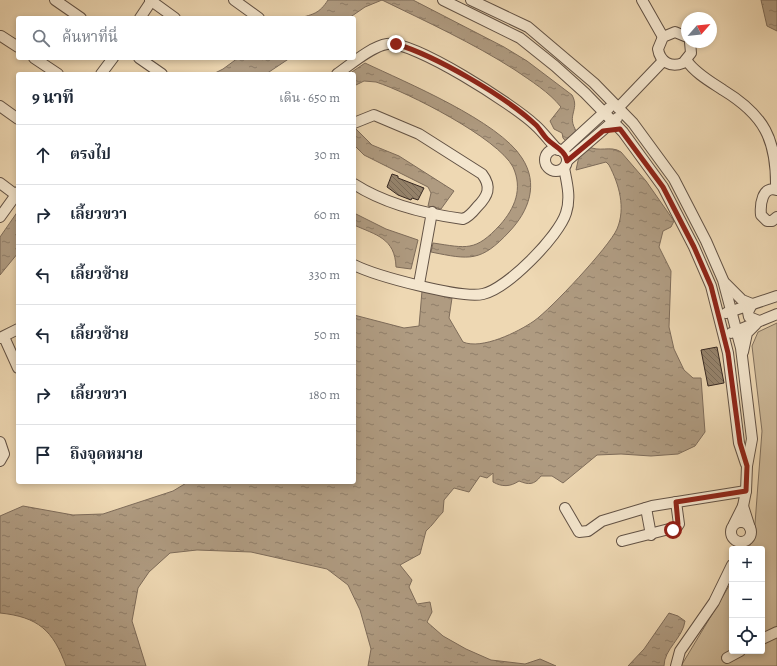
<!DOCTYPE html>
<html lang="th">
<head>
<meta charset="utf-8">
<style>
	body { margin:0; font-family:Alegreya,"Noto Serif Thai",serif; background:#f6f6f7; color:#1f2937 }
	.controls { position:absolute; right:12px; bottom:12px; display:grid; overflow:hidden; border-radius:4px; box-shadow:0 2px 6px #0003 }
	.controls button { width:36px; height:36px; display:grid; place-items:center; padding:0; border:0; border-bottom:1px solid #e0e1e3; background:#fff; color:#1f2937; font:20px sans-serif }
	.compass { position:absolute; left:681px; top:12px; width:36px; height:36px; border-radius:50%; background:#fff; box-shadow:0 2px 6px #0003; rotate:62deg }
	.stop { position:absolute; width:12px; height:12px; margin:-9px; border:3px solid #8f2418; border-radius:50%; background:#fff }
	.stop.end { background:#8f2418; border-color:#fff; box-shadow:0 1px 4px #0008 }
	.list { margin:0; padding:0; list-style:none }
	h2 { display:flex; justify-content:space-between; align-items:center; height:52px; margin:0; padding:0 16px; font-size:17px }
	h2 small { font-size:13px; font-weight:400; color:#747a83 }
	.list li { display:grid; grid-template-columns:26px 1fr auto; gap:12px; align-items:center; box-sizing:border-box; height:60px; padding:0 16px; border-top:1px solid #e0e1e3 }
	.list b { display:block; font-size:15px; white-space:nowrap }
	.list em { font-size:13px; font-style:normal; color:#747a83 }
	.icon { flex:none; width:22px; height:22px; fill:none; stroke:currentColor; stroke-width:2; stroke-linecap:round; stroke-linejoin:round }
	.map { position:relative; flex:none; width:777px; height:666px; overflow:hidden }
	.search { position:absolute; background:#fff; box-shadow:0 2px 6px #0003; left:16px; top:16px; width:340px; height:44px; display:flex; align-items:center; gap:10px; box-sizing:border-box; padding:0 14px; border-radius:4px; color:#747a83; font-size:15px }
	.panel { position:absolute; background:#fff; box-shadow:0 2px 6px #0003; left:16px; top:72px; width:340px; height:412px; border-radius:4px }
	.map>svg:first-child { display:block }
	.grass { fill:#ceba9a; stroke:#81705d }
	.water { fill:url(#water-ripples); stroke:#7e6c5a }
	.building { fill:url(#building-back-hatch); stroke:#342620 }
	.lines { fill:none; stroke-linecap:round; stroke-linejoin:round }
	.minor-casing { stroke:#625245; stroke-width:12 }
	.minor { stroke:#f4e6ce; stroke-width:10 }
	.route { stroke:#8f2418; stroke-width:5 }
</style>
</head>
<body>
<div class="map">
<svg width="777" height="666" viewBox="0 0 777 666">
	<defs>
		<pattern id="water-ripples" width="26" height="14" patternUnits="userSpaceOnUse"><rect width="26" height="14" fill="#af9b81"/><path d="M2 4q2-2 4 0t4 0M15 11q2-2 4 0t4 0" fill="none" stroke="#8f7e69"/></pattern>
		<pattern id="building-back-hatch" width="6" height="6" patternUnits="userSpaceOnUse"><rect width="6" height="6" fill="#95836c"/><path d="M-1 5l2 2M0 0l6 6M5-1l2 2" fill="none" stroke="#7a6b58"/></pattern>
	</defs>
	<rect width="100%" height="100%" fill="#eed8b3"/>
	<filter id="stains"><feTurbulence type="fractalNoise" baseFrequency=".005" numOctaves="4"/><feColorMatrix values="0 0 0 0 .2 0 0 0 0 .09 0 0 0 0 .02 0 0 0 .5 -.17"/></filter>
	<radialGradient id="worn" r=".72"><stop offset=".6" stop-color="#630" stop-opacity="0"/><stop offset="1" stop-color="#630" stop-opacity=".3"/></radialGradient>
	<path class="grass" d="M777 323V666H681L732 581V651H762V549H748L754 537 762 431 752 346 758 332Z"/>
	<g class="water">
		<path d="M328 0H413L504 47 527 61 572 95C581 111 563 116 580 136 582 139 585 144 588 146 598 153 611 145 621 152L646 181 674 221 671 227 663 231 659 247 671 271 669 327 674 349 684 370 693 378H701L705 432 695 446 678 454 651 456 621 454 597 455 563 483 552 476H541C534 485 529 485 519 481 510 487 502 487 493 482V473L487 478 480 476 469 492 454 488 444 500 443 512C436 519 433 525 426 531L420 554 400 565 412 580 409 587 417 604 430 602 432 612 427 622 443 636 466 649 491 660 525 664 540 659 556 666H368L371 649 360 610 348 585 327 569 251 552 197 550 170 553 149 572 138 588 132 621 146 666H66C53 630 38 617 0 613V516L23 506 73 515 103 514 173 491 188 482H354V315L404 328 419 326 422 291 452 298 449 318 463 342C482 350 518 332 534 321 551 309 609 247 617 229 626 208 619 184 609 165L606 162 576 170 579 156 563 138 562 133 554 129 550 121 561 107C549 92 531 81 515 70 473 43 427 22 382 0L365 7 349 18H300C313 14 319 14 328 0Z"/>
		<path d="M761 0H777V31L767 26Z"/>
		<path d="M238 58H290L266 74H213L223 69Z"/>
		<path d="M365 63C405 82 499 121 522 158 539 184 529 211 509 232 481 262 470 260 431 252L433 243C467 248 475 252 500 225 515 208 523 189 513 167 498 138 407 92 376 82L364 81 354 86V74H349Z"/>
		<path d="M354 127 372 145 399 156 454 191 441 209 428 206 431 193 428 187 364 155 354 145Z"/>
		<path d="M18 211V253L0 275V237Z"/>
		<path d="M354 213 386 229 418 240 411 269 396 267C395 238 376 235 354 225Z"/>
		<path d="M669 613 678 616 685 621C683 638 664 649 664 666H628L644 649Z"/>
	</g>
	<g class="building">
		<path d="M392 174 398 176V178L424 188 418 200 412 198 411 200 398 195 387 187Z"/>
		<path d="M717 347 724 383 708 386 701 350Z"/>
	</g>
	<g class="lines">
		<g class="minor-casing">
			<g id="minor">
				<path d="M55 0 81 18"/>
				<path d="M150 0 175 18"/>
				<path d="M234 0 259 18"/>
				<path d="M443 0 520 38 555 66 585 93 623 132 663 187 694 247 711 286 728 353 739 443 746 464"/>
				<path d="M471 0 528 27 594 83 633 123 674 179 706 241 723 280 741 348 752 439 747 466 746 491 743 506"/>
				<path d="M642 0 663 37"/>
				<path d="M140 18 152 0"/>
				<path d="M1 36 18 47"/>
				<path d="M687 37 675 32 663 37 658 49C660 62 671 68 683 63L691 53 690 42"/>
				<path d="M34 58 58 74"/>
				<path d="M139 58 162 74"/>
				<path d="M687 61C695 73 711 82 723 90 764 115 777 139 776 189"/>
				<path d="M101 74 113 58"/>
				<path d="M337 74C350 65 372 46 387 44 413 40 514 105 535 125 543 132 550 142 558 150"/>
				<path d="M0 106 18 119"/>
				<path d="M618 108 663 61"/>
				<path d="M354 123 374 115 419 134 482 174C492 187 488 196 477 207 473 212 469 217 463 219 426 214 385 204 354 184"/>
				<circle cx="556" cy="160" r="11"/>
				<path d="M562 151 609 108"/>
				<path d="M567 161 617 118"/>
				<path d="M0 183 16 195"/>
				<path d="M777 190C762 185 760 205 761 215L767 221H772L777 217"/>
				<path d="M0 217 18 192"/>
				<path d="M354 265C376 276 461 299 483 294 507 289 559 236 566 213 571 198 567 183 564 168"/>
				<path d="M725 283 742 300 752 304"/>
				<path d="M419 284 432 212"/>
				<path d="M752 304 748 312 749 317 759 321"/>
				<path d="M726 313 777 296"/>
				<path d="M731 333 777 314"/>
				<path d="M4 337 18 368"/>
				<path d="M0 338 18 329"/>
				<path d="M743 352 747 333 756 324"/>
				<path d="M0 442 4 454 0 461"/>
				<path d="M565 508 579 532 588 531 602 521 652 506 746 491"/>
				<path d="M646 508 651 535"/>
				<circle cx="741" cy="532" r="10"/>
				<path d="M734 524 743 506 750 528"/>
				<path d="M622 541 677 527 679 524 676 502"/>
				<path d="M762 639 777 632"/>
				<path d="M727 658 740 651"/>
				<path d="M676 666 680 651 714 602 732 565"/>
			</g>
		</g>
		<use href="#minor" class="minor"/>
	</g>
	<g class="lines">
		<path class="route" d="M396 44C436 56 505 96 536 125 540 129 543 135 547 139 554 146 566 151 567 161L603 131 620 129 663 187 694 247 711 286 728 353 740 443 747 466 746 491 676 502 678 524 673 530"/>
	</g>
	<rect width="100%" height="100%" filter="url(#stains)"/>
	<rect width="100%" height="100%" fill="url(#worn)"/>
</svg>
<div class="controls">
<button>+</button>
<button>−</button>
<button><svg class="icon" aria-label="locate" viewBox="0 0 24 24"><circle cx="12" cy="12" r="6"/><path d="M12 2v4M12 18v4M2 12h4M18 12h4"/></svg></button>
</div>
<svg class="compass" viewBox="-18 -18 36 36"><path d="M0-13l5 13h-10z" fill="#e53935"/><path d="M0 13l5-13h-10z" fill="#747a83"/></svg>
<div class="stop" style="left:673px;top:530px"></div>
<div class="stop end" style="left:396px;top:44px"></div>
<div class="search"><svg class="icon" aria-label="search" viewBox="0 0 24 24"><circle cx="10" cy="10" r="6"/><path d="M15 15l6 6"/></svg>ค้นหาที่นี่</div>
<section class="panel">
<h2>9 นาที<small>เดิน · 650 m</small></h2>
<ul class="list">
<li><svg class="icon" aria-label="ahead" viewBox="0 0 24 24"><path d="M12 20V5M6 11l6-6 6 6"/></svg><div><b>ตรงไป</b></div><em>30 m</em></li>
<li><svg class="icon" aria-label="right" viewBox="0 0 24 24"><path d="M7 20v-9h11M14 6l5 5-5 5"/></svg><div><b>เลี้ยวขวา</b></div><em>60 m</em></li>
<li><svg class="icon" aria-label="left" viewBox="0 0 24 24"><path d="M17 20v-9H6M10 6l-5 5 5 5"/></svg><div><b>เลี้ยวซ้าย</b></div><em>330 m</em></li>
<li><svg class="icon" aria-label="left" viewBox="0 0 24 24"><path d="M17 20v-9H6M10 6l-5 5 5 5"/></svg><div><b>เลี้ยวซ้าย</b></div><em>50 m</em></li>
<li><svg class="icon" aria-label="right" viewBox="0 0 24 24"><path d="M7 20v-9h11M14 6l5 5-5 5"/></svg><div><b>เลี้ยวขวา</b></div><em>180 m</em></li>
<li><svg class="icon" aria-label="arrive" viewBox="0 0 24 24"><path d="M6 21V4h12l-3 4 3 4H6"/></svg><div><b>ถึงจุดหมาย</b></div></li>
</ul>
</section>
</div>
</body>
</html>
